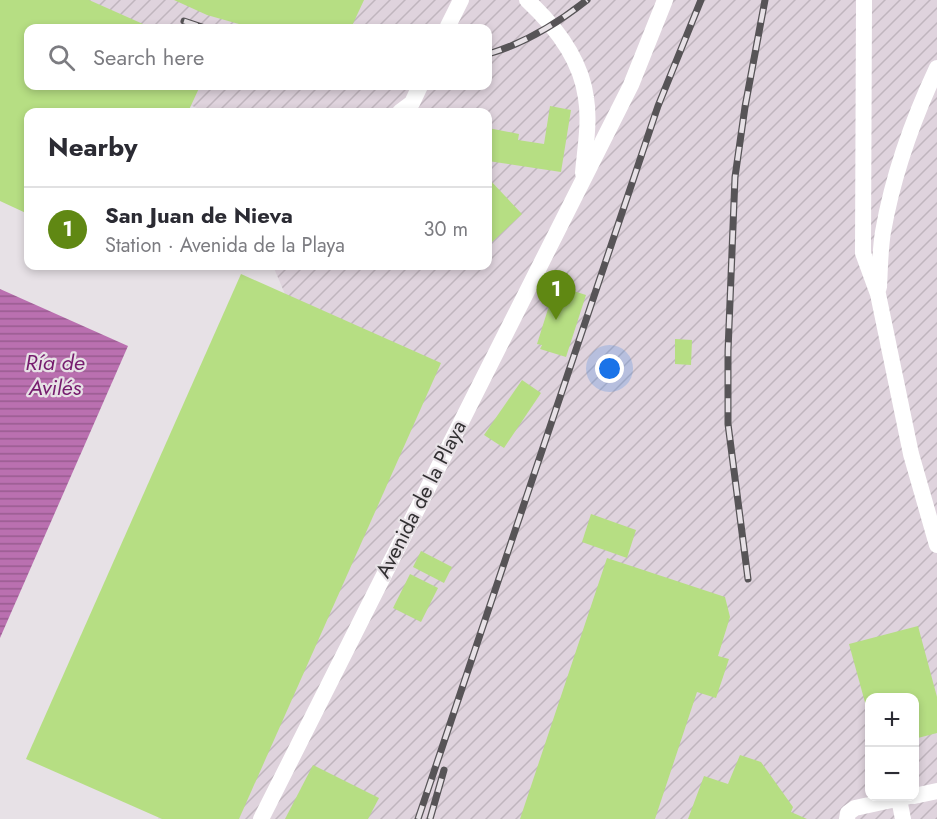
<!DOCTYPE html>
<html lang="en">
<head>
<meta charset="utf-8">
<style>
	body { margin:0; font-family:Jost,sans-serif; background:#f7f7f7; color:#2b2b33 }
	.controls { position:absolute; right:18px; bottom:18px; display:grid; overflow:hidden; border-radius:12px; box-shadow:0 3px 9px #0003 }
	.controls button { width:54px; height:54px; display:grid; place-items:center; padding:0; border:0; border-bottom:2px solid #e1e1e2; background:#fff; color:#2b2b33; font:30px sans-serif }
	.you { position:absolute; left:610px; top:369px; width:21px; height:21px; margin:-15px; border:4px solid #fff; border-radius:50%; background:#1a73e8; box-shadow:0 0 0 9px #1a73e833 }
	.badge { display:grid; place-items:center; width:39px; height:39px; border-radius:50%; background:#608813; color:#fff; font-size:20px; font-weight:700 }
	.pin { position:absolute; translate:-50% -50px; filter:drop-shadow(0 2px 3px #0008) }
	.pin::after { content:''; position:absolute; top:32px; width:21px; height:18px; background:inherit; clip-path:polygon(0 0,100% 0,50% 100%) }
	.list { margin:0; padding:0; list-style:none }
	h2 { display:flex; justify-content:space-between; align-items:center; height:78px; margin:0; padding:0 24px; font-size:26px }
	h2 small { font-size:20px; font-weight:400; color:#7c7c81 }
	.list li { display:grid; grid-template-columns:39px 1fr auto; gap:18px; align-items:center; box-sizing:border-box; height:84px; padding:0 24px; border-top:2px solid #e1e1e2 }
	.list b { display:block; font-size:22px; white-space:nowrap }
	.list p { margin:0; font-size:20px; white-space:nowrap; color:#7c7c81 }
	.list em { font-size:20px; font-style:normal; color:#7c7c81 }
	.icon { flex:none; width:33px; height:33px; fill:none; stroke:currentColor; stroke-width:2; stroke-linecap:round; stroke-linejoin:round }
	.map { position:relative; flex:none; width:937px; height:819px; overflow:hidden }
	.search { position:absolute; background:#fff; box-shadow:0 3px 9px #0003; left:24px; top:24px; width:468px; height:66px; display:flex; align-items:center; gap:15px; box-sizing:border-box; padding:0 21px; border-radius:12px; color:#7c7c81; font-size:22px }
	.panel { position:absolute; background:#fff; box-shadow:0 3px 9px #0003; left:24px; top:108px; width:468px; height:162px; border-radius:12px }
	.map>svg:first-child { display:block }
	.industrial { fill:url(#industrial-furrows); fill-rule:evenodd }
	.water { fill:url(#water-rules) }
	.building { fill:#b6de83 }
	.lines { fill:none; stroke-linecap:round; stroke-linejoin:round }
	.minor { stroke:#fff; stroke-width:16 }
	.rail-casing { stroke:#575457; stroke-width:7 }
	.rail { stroke:#e7e1e6; stroke-width:4.5; stroke-dasharray:14; stroke-linecap:butt }
	.labels { text-anchor:middle; stroke-width:4.5; stroke-linejoin:round; paint-order:stroke }
	.street-label { font-size:21px; fill:#323032; stroke:#e7e1e6 }
	.water-label { font-size:22px; font-style:italic; fill:#761c6e; stroke:#e7e1e6 }
</style>
</head>
<body>
<div class="map">
<svg width="937" height="819" viewBox="0 0 937 819">
	<defs>
		<pattern id="industrial-furrows" width="10" height="10" patternUnits="userSpaceOnUse" patternTransform="scale(1.5)"><rect width="10" height="10" fill="#dfd3dd"/><path d="M-1 1l2-2M0 10L10 0M9 11l2-2" fill="none" stroke="#c0b5be"/></pattern>
		<pattern id="water-rules" width="6" height="5" patternUnits="userSpaceOnUse" patternTransform="scale(1.5)"><rect width="6" height="5" fill="#ba70b0"/><path d="M0 2.5h6" fill="none" stroke="#985c90"/></pattern>
	</defs>
	<rect width="100%" height="100%" fill="#e7e1e6"/>
	<path class="industrial" d="M0 0H937V819H158L348 441 273 266H488V112H207L143 86H488V28H28V38L0 26ZM870 698H914V796H870Z"/>
	<path class="water" d="M0 289 128 346 0 638Z"/>
	<g class="building">
		<path d="M0 0H89L152 28H28V86H200L188 112H28V214L0 201Z"/>
		<path d="M174 0H364L351 28H253L207 15Z"/>
		<path d="M550 106 571 110 561 172 488 161V128L519 134 518 140 544 144Z"/>
		<path d="M488 178 522 214 491 243 488 239Z"/>
		<path d="M241 274 441 363 239 819H162L26 759Z"/>
		<path d="M564 288 586 295 566 357 540 349 542 345 537 344 554 290 563 293Z"/>
		<path d="M675 339 692 340 691 365 675 364Z"/>
		<path d="M522 380 541 393 504 448 484 435Z"/>
		<path d="M591 514 636 530 627 558 582 542Z"/>
		<path d="M421 551 452 567 444 583 413 567Z"/>
		<path d="M607 558 725 597 730 617 718 656 729 659 716 698 697 692 655 819H520Z"/>
		<path d="M410 574 438 588 421 622 393 608Z"/>
		<path d="M918 626 937 697V733L914 739V698H870L869 717 849 644Z"/>
		<path d="M740 755 761 762 793 807 791 812 807 819H688L704 776 728 784Z"/>
		<path d="M313 765 379 798 368 819H285Z"/>
	</g>
	<g class="lines">
		<g class="minor">
			<path d="M527 0C555 26 581 59 586 98 590 122 585 149 583 173"/>
			<path d="M864 0 863 253 878 294 911 454 937 545"/>
			<path d="M447 28 461 0"/>
			<path d="M400 112 412 103 420 86"/>
			<path d="M879 287C880 269 880 250 883 232 893 175 913 119 937 68"/>
			<path d="M914 796 937 791"/>
			<path d="M899 799 903 819"/>
			<path d="M261 819 631 85 665 0"/>
			<path d="M847 819 848 813 855 808 910 796"/>
		</g>
		<g class="rail-casing">
			<g id="rail">
				<path d="M184 21 205 28"/>
				<path d="M488 54C523 44 558 23 587 0"/>
				<path d="M748 579 728 424V351L735 177 745 107 765 0"/>
				<path d="M418 819 658 106 701 0"/>
				<path d="M430 819 444 770"/>
			</g>
		</g>
		<use href="#rail" class="rail"/>
	</g>
	<g class="labels">
		<g class="street-label">
			<text transform="translate(421 499) rotate(-63)" y="7">Avenida de la Playa</text>
		</g>
		<g class="water-label">
			<text x="55" y="370">Ría de<tspan x="55" dy="25">Avilés</tspan></text>
		</g>
	</g>
</svg>
<div class="controls">
<button>+</button>
<button>−</button>
</div>
<div class="you"></div>
<div class="pin badge" style="left:556px;top:320px">1</div>
<div class="search"><svg class="icon" aria-label="search" viewBox="0 0 24 24"><circle cx="10" cy="10" r="6"/><path d="M15 15l6 6"/></svg>Search here</div>
<section class="panel">
<h2>Nearby<small></small></h2>
<ul class="list">
<li><span class="badge">1</span><div><b>San Juan de Nieva</b><p>Station · Avenida de la Playa</p></div><em>30 m</em></li>
</ul>
</section>
</div>
</body>
</html>
